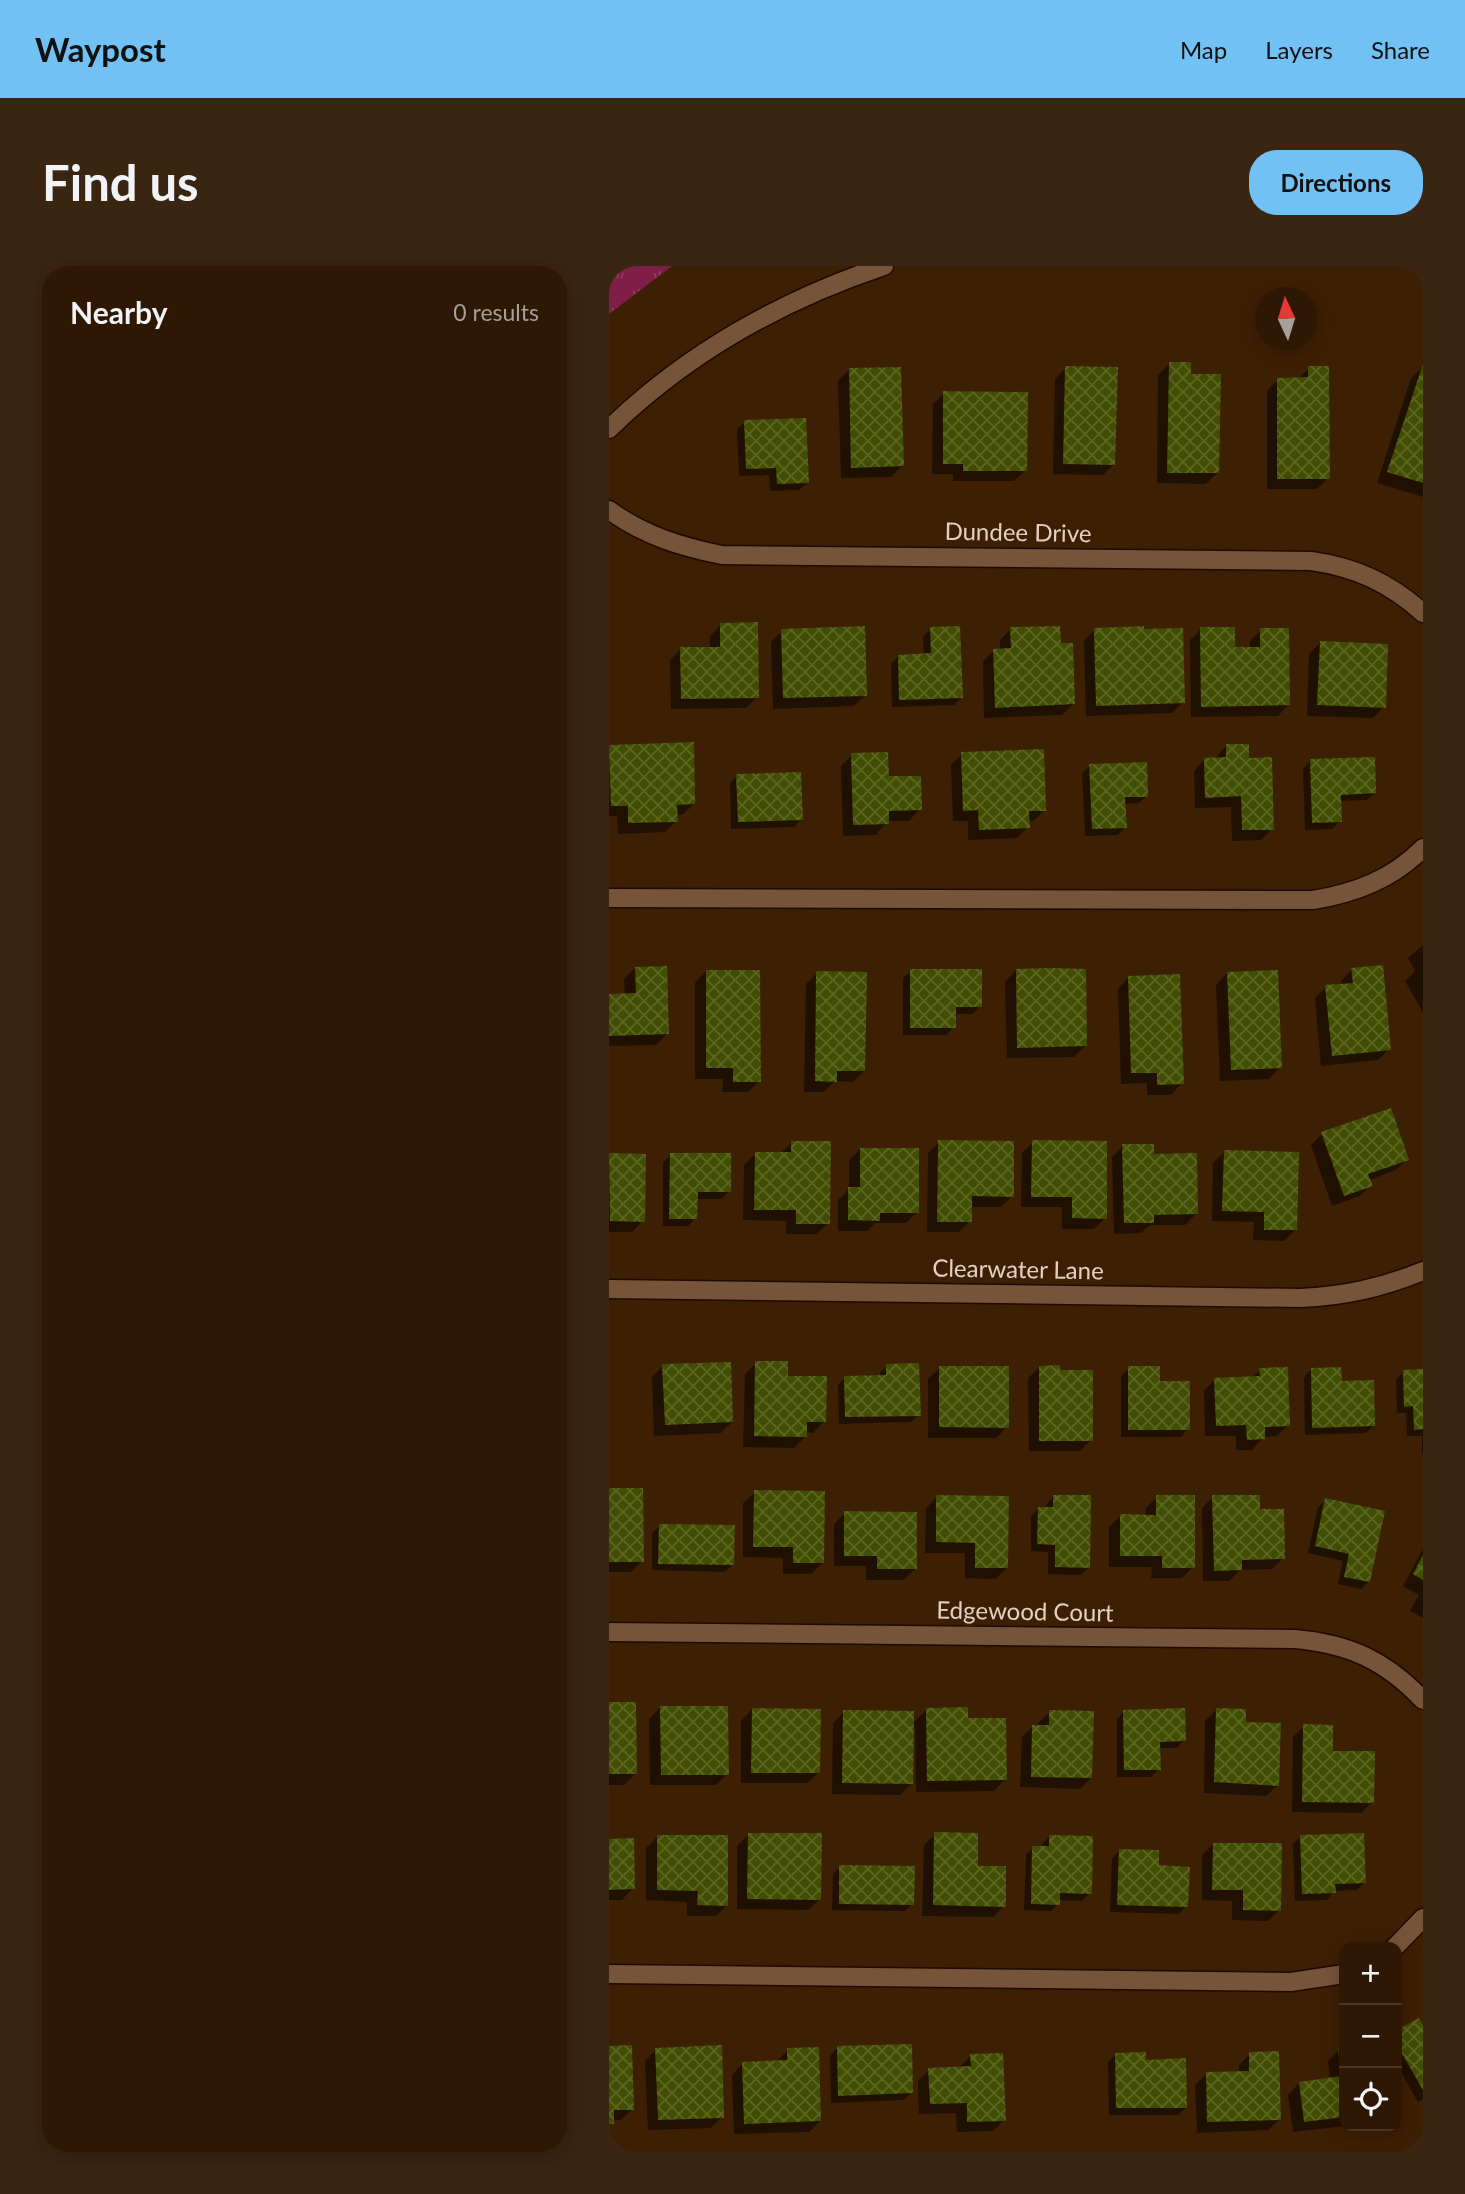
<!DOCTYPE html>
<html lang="en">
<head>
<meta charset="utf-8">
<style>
	body { margin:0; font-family:Lato,sans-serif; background:#3a2412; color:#f1f3f6 }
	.controls { position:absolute; right:21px; bottom:21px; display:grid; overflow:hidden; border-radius:14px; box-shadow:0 4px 18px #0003 }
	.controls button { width:63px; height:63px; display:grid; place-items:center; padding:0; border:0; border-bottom:2px solid #493625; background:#2e1703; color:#f1f3f6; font:35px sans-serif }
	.compass { position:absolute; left:646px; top:21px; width:63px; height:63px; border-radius:50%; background:#2e1703; box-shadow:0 4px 18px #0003; rotate:356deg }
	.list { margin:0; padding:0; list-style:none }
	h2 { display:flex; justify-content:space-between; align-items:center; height:91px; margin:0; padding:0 28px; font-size:30px }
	h2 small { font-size:23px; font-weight:400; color:#a79f9a }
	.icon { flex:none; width:38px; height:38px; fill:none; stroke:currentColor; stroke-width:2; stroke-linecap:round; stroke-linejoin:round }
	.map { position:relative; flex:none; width:814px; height:1886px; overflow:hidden; border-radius:28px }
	header { display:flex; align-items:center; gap:42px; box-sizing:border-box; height:98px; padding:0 35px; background:#72c1f5; color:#111 }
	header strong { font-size:33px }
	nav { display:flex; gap:38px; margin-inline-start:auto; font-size:24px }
	.intro { display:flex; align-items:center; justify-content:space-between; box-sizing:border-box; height:168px; padding:0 42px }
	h1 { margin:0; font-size:49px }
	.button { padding:18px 32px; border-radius:28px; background:#72c1f5; color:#111; font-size:24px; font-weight:700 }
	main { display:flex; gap:42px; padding:0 42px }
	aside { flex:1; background:#2e1703; border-radius:28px; box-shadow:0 4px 18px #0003 }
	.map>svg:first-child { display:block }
	.grass { fill:url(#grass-tufts) }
	.shadow { fill:#0007 }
	.building { fill:url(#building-cross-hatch) }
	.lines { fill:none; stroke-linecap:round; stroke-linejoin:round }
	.minor-casing { stroke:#1f0a00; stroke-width:21 }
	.minor { stroke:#765439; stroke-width:18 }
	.labels { text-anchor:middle; stroke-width:6; stroke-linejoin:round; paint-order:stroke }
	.street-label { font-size:24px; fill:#e4d0c2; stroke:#3d1f04 }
</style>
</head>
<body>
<header>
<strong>Waypost</strong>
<nav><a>Map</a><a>Layers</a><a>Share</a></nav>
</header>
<div class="intro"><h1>Find us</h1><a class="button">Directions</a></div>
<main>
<aside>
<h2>Nearby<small>0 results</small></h2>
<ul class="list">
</ul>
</aside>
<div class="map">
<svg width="814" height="1886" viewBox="0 0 814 1886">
	<defs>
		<pattern id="grass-tufts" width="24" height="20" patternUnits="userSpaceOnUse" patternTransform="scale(1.75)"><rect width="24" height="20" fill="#7f1f47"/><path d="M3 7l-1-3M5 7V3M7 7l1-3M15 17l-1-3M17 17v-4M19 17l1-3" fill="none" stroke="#913e60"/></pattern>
		<pattern id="building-cross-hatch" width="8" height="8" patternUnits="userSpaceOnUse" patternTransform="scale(1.75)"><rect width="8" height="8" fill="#414d00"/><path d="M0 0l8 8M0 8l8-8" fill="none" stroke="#5c6624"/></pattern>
	</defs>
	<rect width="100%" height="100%" fill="#3d1f04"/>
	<path class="grass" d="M0 0H63L0 48Z"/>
	<g class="shadow">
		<path d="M560 98 580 110 608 207 597 218 548 217 549 109Z"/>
		<path d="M814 101V231L768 217 802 112Z"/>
		<path d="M457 102 505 198 494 209 444 208 446 113Z"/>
		<path d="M700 102 719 212 708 223H658V125L669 113H689Z"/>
		<path d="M240 104 293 200 282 211 232 212 229 115Z"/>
		<path d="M335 127 417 204 405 215H344V208H323L324 138Z"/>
		<path d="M136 156 198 217 190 224 161 225 160 209 130 210 128 163Z"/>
		<path d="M112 359 148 431 137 442 62 443 61 394 72 383H101V370Z"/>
		<path d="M322 363 352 432 345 439 283 441 282 398 289 391 315 390 314 370Z"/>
		<path d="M402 363 450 379 464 438 453 449 375 452 374 396 385 384H391V374Z"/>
		<path d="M486 363 574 436 563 447 477 450 475 375Z"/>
		<path d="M592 363 624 383H641V375L652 364 680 438 669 450 582 451 581 374Z"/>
		<path d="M173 365 257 429 245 440 164 443 162 376Z"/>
		<path d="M711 377 775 441 764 452 698 450 700 388Z"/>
		<path d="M1 480 85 538 73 549H67V555L56 566 9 568 8 550H0Z"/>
		<path d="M617 480 639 494 663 563 652 574 623 575 622 541 586 542 585 505 596 493H606Z"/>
		<path d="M353 488 436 544 424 555H419V561L408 572 359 574V555H344L342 499Z"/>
		<path d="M243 489 278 512 311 543 300 555H278L267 569 234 570 232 500Z"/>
		<path d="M701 495 765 527 758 534 730 535 731 555 723 563 696 564 694 503Z"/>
		<path d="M481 500 538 530 530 537 515 538 516 561 509 569 476 570 473 507Z"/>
		<path d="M128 510 192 554 185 561 122 563 121 517Z"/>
		<path d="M814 679V747L796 715 806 705 799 692Z"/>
		<path d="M26 702 58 768 47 779 0 780V729H16L15 713Z"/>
		<path d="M743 703 780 783 769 794 712 800 706 732 717 721 733 719 732 715Z"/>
		<path d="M407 704 476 780 465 791 398 792 396 716Z"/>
		<path d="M97 705 150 815 139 826H113L114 813H86V717Z"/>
		<path d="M302 705 371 740 364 748H345V761L338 769H294V712Z"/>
		<path d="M208 707 255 805 244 816 226 815 215 826H195L197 718Z"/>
		<path d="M618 707 671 801 660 813 611 815 607 719Z"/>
		<path d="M520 711 573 817 562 829H538V817L512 818 509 723Z"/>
		<path d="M713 868 798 893 787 904 760 914 762 919 751 930 723 940 702 879Z"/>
		<path d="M330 876 403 930 392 941H361V955L350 966H318L319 887Z"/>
		<path d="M424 876 496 952 485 963H453V941H412L413 887Z"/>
		<path d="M182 877 219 957 208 968H177V955L134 954 135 899 146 888H171Z"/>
		<path d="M514 880 544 890 587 948 576 959H541L532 967 505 968 503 891Z"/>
		<path d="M251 883 308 946 297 957H266L258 965H229V934L240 923V894Z"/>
		<path d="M615 886 686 964 675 975 644 974 645 956 603 955 604 897Z"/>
		<path d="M0 889 35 890 34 955 23 966H0Z"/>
		<path d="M62 889 120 925 113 933H87V952L79 960H54V896Z"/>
		<path d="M147 1097 177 1112 215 1155 204 1167 196 1166V1171L185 1182 134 1181 136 1108Z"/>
		<path d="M278 1099 310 1149 302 1156 230 1158 229 1119 236 1112 271 1111V1107Z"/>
		<path d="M54 1100 123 1156 112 1167 45 1170 43 1111Z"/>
		<path d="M431 1101 449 1106 482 1174 471 1185H420L419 1112Z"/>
		<path d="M331 1102 398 1161 387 1172H319V1113Z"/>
		<path d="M520 1102 549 1117 579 1163 572 1171H512V1110Z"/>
		<path d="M703 1103 764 1160 757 1167 696 1169 695 1111Z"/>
		<path d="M651 1104 679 1159 668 1170 654 1171 643 1184H627V1170H596L595 1125 606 1113 643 1112Z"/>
		<path d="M814 1105V1187H813V1170H798L797 1147H788L787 1113 795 1106Z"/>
		<path d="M0 1224 33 1295 22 1306H0Z"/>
		<path d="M146 1226 213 1297 202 1308H174V1292L134 1291V1237Z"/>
		<path d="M445 1230 480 1301 472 1309 439 1308V1286L422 1285V1250L429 1243H437L438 1238Z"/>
		<path d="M328 1231 398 1302 386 1313 356 1312V1287H316L317 1242Z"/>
		<path d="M548 1231 584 1301 573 1312H542L543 1301H500V1261L512 1250H536L537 1242Z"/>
		<path d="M604 1231 650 1245 674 1292 663 1303 631 1304 620 1315H594L593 1242Z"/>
		<path d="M717 1234 759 1316 752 1323 729 1318 734 1295 699 1287 709 1241Z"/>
		<path d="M236 1247 306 1303 295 1314H257V1300H225V1258Z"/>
		<path d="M51 1260 124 1298 116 1306 43 1304V1267Z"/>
		<path d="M814 1283V1352L801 1345 810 1329 794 1320Z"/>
		<path d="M0 1438 26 1508 15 1519H0Z"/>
		<path d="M51 1442 118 1508 107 1519H41L40 1453Z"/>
		<path d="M143 1443 210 1506 199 1517H132V1455Z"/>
		<path d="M317 1444 357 1454 396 1513 385 1525 307 1526 306 1461H303L302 1518 291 1529 223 1528 224 1457 235 1446 303 1458Z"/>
		<path d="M607 1444 635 1458 669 1519 657 1530 595 1527 596 1455Z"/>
		<path d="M515 1445 575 1474 568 1482H549L550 1503 542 1511H508V1453Z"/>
		<path d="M441 1446 482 1512 471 1523 411 1521 413 1471 424 1460H429V1457Z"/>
		<path d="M695 1460 722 1486 763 1536 752 1547 683 1546 684 1471Z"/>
		<path d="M326 1568 367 1601 395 1640 384 1651 313 1650 315 1579Z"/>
		<path d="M139 1569 211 1633 199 1644 128 1643V1580Z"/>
		<path d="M48 1571 118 1639 107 1650H78V1636L37 1634V1582Z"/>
		<path d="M440 1571 481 1627 473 1635 449 1634V1638L442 1645 415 1644 417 1589 424 1582H433V1578Z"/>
		<path d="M691 1571 756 1616 748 1624 725 1625 718 1634 686 1635 684 1578Z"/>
		<path d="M0 1574 24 1622 13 1634H0Z"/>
		<path d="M604 1578 670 1644 659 1655 623 1654V1635L593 1634V1589Z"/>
		<path d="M510 1585 548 1601 577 1640 570 1648 501 1646 503 1592Z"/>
		<path d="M231 1601 303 1638 296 1645 223 1644 224 1608Z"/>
		<path d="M809 1754 814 1762V1833L809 1836 788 1799V1766Z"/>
		<path d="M0 1782 23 1843 12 1854H3L0 1860Z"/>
		<path d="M228 1782 302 1827 295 1834 222 1837 221 1790Z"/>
		<path d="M735 1783 736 1860 684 1866 679 1829 690 1817 721 1814 719 1795 730 1784Z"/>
		<path d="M47 1784 113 1851 102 1862 39 1864 36 1795Z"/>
		<path d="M179 1784 211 1855 200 1866 125 1868 123 1809 134 1797 168 1795Z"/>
		<path d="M641 1788 671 1853 659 1864 588 1867 586 1819 597 1808 630 1807V1799Z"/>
		<path d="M506 1789 535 1796 577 1842 569 1849H500L499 1796Z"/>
		<path d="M362 1790 395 1854 384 1865 348 1866 347 1847 310 1848 309 1815 320 1804 351 1801Z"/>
	</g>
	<g class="building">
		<path d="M560 96H582V108H612L610 207H558Z"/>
		<path d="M814 98V217L778 206Z"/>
		<path d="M456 100 509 101 506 199 454 198Z"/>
		<path d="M699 100H720L721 213H668V112L699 111Z"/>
		<path d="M292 101 295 200 242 202 240 102Z"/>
		<path d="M334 125 419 126 418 205H354V198H334Z"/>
		<path d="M197 152 200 217 168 218 167 202 137 203 135 154Z"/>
		<path d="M149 356 150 432 72 433 71 381H111V357Z"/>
		<path d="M256 360 258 430 174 432 172 363Z"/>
		<path d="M351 360 354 432 290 434 289 389 322 387 321 361Z"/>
		<path d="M451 360 452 377H464L466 438 386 442 384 383 402 382 401 361Z"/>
		<path d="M535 360V363L574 362 576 437 487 440 485 362Z"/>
		<path d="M591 361H626V381H651V362H680L681 439 592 441Z"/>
		<path d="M711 375 779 378 777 442 708 439Z"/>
		<path d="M85 476 86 538 68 539 69 556 19 557V540H2L0 479Z"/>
		<path d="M617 478H640V492L663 491 665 564H633L632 530 596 532 595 492 617 491Z"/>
		<path d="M435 483 437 545H420L421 562 370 564 369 544 354 545 352 486Z"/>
		<path d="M279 486 280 510H312L313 544 280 545V558L244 559 242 487Z"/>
		<path d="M766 491 767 527 732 529 733 556 703 557 701 493Z"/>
		<path d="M538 496 539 531H516L518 562 483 563 480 498Z"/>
		<path d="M192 506 194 554 129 556 127 508Z"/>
		<path d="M774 699 782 784 723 790 716 719 744 717 742 702Z"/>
		<path d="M58 700 60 768 0 770V728L27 727 26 701Z"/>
		<path d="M442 702 477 703 478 780 408 782 407 703Z"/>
		<path d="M301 703H373V741H347V762H301Z"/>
		<path d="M97 704H151L152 816H124V802H97Z"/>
		<path d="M669 704 673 802 622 804 618 706Z"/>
		<path d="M207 705 258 706 256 805H228V816L206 815Z"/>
		<path d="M571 708 575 818 548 819V807H522L519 710Z"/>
		<path d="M782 842 800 894 759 908 764 920 735 930 712 866Z"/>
		<path d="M329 874 405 875V931L363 930V956H328Z"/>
		<path d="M423 874 498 875V953L463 952V931H422Z"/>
		<path d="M182 875H222L221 958H187V944H145L146 886H182Z"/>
		<path d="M513 878H545V888L588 887 589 948 545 949V957H515Z"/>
		<path d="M251 882H310V947H271V955L239 954V921H251Z"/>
		<path d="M615 884 690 886 688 964H655V946L613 945Z"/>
		<path d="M0 887 37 888 36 956 1 955Z"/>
		<path d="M61 887H122V926H89L88 953H60Z"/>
		<path d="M146 1095H179V1110H218L217 1156H198V1171L145 1170Z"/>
		<path d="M122 1096 124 1156 56 1159 53 1098Z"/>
		<path d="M310 1097 312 1150 236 1151 235 1110 277 1109V1098Z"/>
		<path d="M451 1099V1104H484V1175H430V1100Z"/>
		<path d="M330 1100H400V1162L330 1161Z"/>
		<path d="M519 1100H551V1115H581V1164H519Z"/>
		<path d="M679 1101 681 1160 656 1161V1173L638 1174 637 1159 607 1160 605 1112 651 1110 650 1102Z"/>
		<path d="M732 1101 733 1115 765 1114 766 1160 703 1162 702 1102Z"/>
		<path d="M814 1103V1163L805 1164 804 1140 795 1141 794 1104Z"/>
		<path d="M0 1222H34L35 1296H0Z"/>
		<path d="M145 1224 216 1225 215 1297H184V1281H144Z"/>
		<path d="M327 1229 400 1230 399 1302H366V1277L327 1276Z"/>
		<path d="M444 1229H482L481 1302 446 1301V1279L428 1278 429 1241H444Z"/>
		<path d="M547 1229H586V1302H553V1290H511V1248L547 1249Z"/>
		<path d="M603 1229H651V1243H675L676 1293 633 1294V1304L605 1305Z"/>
		<path d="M716 1232 776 1245 761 1316 735 1311 740 1288 706 1280Z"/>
		<path d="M235 1245 308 1246V1303H268V1290H235Z"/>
		<path d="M50 1258 126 1259 125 1299 49 1298Z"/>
		<path d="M814 1289V1314L804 1308Z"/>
		<path d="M0 1436H27L28 1508H0Z"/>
		<path d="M51 1440H119L120 1509H52Z"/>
		<path d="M359 1441V1452H397L398 1514 318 1515 317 1442Z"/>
		<path d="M143 1442 212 1443 211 1507H142Z"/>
		<path d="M576 1442 577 1475 551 1476 552 1504H515L514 1444Z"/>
		<path d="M607 1442 637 1443V1456L672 1457 670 1520 605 1516Z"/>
		<path d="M234 1444 305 1445 304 1518 233 1517Z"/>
		<path d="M440 1444 485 1445 483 1512 422 1511 423 1459H440Z"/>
		<path d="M694 1458 724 1459V1485H766L765 1537 693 1536Z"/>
		<path d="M325 1566 369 1567V1600H397V1641L324 1639Z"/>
		<path d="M139 1567H213L212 1634 138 1633Z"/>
		<path d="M755 1567 757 1617 726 1618 727 1627 693 1628 691 1569Z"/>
		<path d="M48 1569H119V1640L88 1639 89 1625 48 1624Z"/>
		<path d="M440 1569 484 1570 483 1628 451 1627V1639L422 1638 423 1580H440Z"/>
		<path d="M25 1572 26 1623 0 1624V1573Z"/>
		<path d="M604 1577H673L672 1645 634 1644V1624H603Z"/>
		<path d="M510 1583 550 1584V1599L581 1601 579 1641 508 1639Z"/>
		<path d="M230 1599 306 1600 305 1639 230 1638Z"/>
		<path d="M810 1752 814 1759V1824L788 1779V1764Z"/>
		<path d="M303 1778 304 1827 229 1830 228 1780Z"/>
		<path d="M23 1779 25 1844H5V1858H0V1780Z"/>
		<path d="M113 1779 115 1852 49 1854 46 1782Z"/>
		<path d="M210 1781 212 1855 135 1858 133 1796 178 1794V1782Z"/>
		<path d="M729 1782H735V1851L695 1856 690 1816 732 1810Z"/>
		<path d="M670 1785 672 1854 598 1856 597 1806 640 1805V1786Z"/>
		<path d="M537 1786V1794L577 1792 578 1842H507L506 1787Z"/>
		<path d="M394 1787 397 1855 358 1856V1837L321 1838 319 1802 362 1800 361 1788Z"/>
	</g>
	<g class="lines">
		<g class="minor-casing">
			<g id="minor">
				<path d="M0 163C77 88 173 34 275 0"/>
				<path d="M0 244C34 269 72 281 113 289L702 295C746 301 781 317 814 347"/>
				<path d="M0 632 704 634C747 627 783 613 814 582"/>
				<path d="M0 1023 691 1032C736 1030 772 1022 814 1005"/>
				<path d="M0 1366 686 1373C740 1378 776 1394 814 1434"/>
				<path d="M786 1681 814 1652"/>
				<path d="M0 1708 682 1716 735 1708"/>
			</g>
		</g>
		<use href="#minor" class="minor"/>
	</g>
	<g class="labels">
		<g class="street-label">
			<text transform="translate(409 267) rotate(1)" y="8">Dundee Drive</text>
			<text transform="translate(409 1004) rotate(1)" y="8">Clearwater Lane</text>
			<text transform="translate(416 1346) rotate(1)" y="8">Edgewood Court</text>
		</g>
	</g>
</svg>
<div class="controls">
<button>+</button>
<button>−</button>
<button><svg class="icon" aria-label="locate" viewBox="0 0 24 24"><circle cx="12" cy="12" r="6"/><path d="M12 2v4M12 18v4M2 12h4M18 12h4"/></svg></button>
</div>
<svg class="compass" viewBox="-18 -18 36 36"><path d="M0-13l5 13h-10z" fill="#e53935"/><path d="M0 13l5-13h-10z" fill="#a79f9a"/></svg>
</div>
</main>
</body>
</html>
